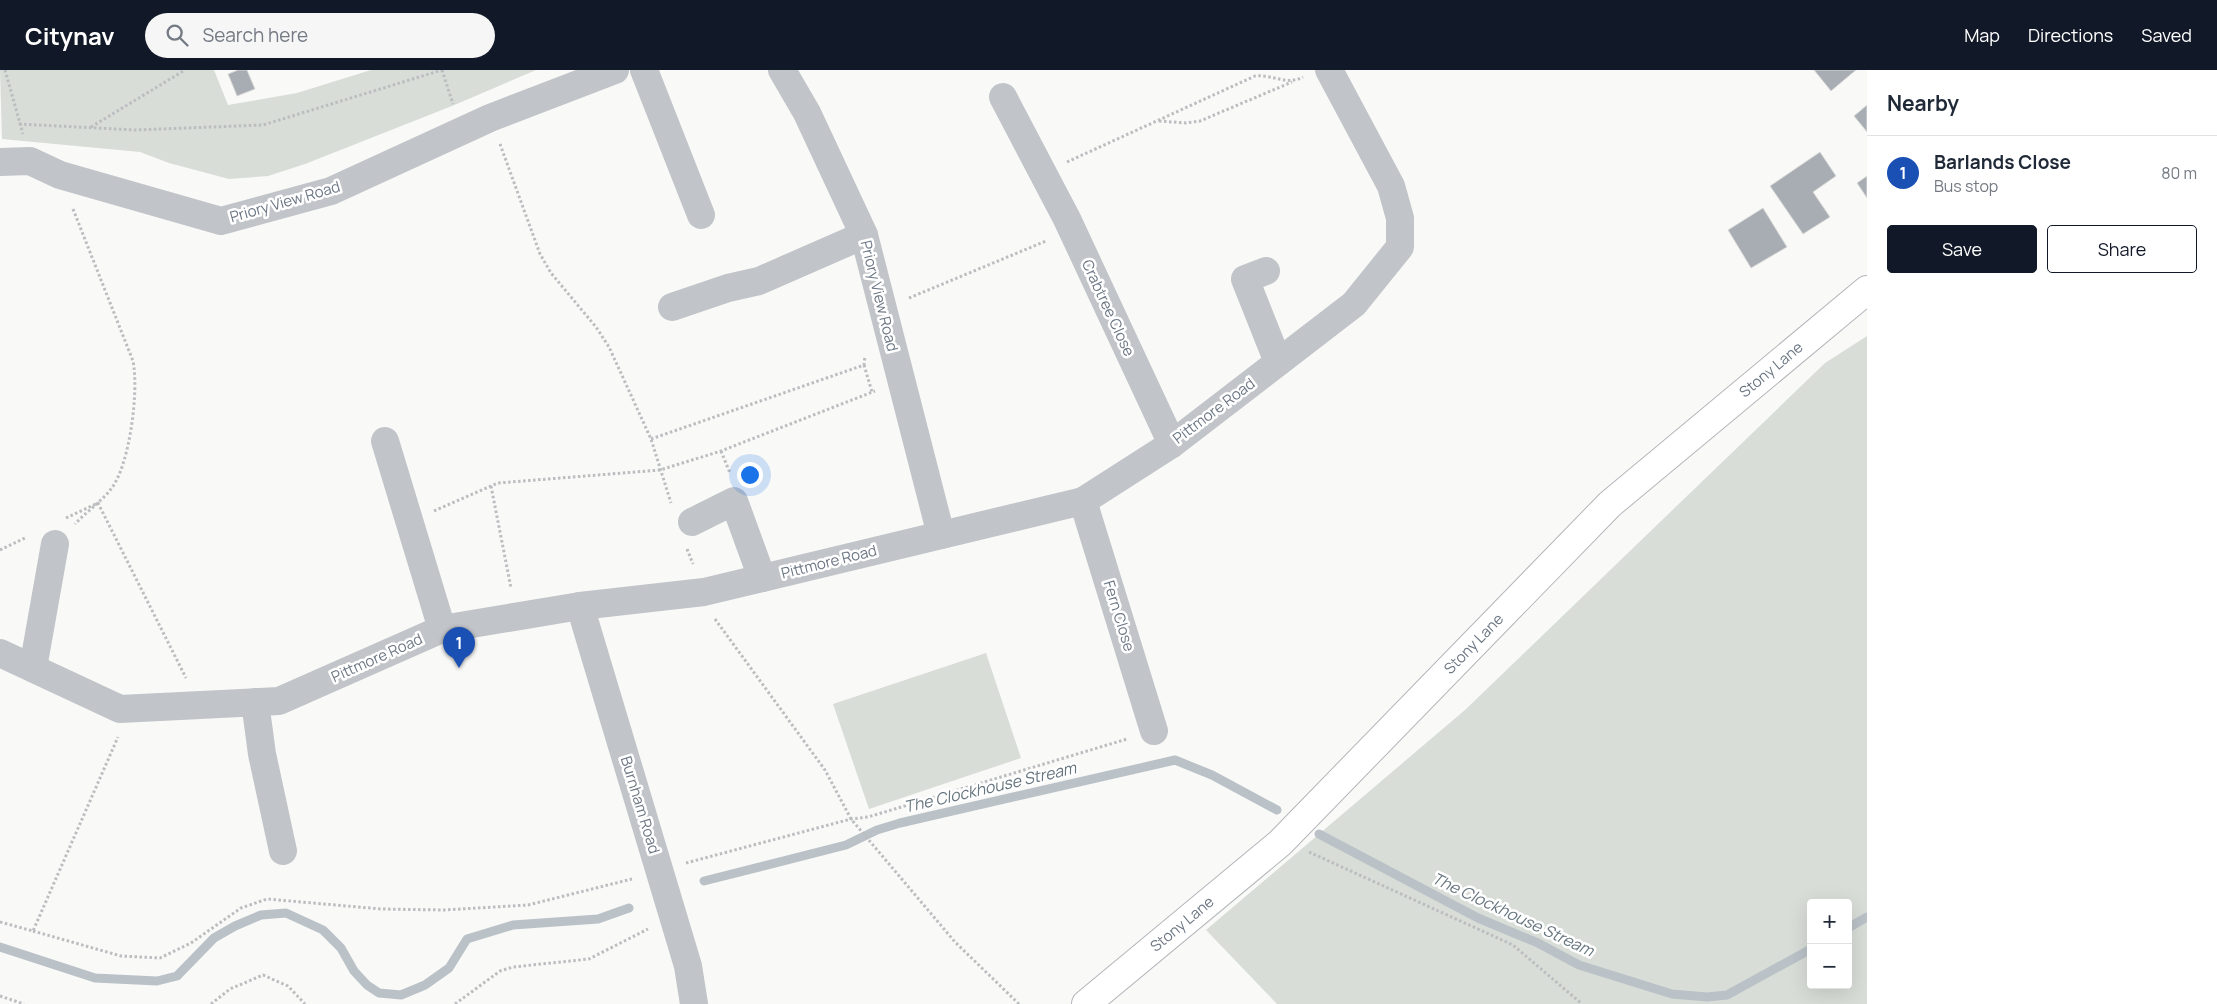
<!DOCTYPE html>
<html lang="en">
<head>
<meta charset="utf-8">
<style>
	body { margin:0; font-family:Manrope,sans-serif; background:#f6f6f7; color:#1f2937 }
	.controls { position:absolute; right:15px; bottom:15px; display:grid; overflow:hidden; border-radius:5px; box-shadow:0 5px 20px #0002 }
	.controls button { width:45px; height:45px; display:grid; place-items:center; padding:0; border:0; border-bottom:1px solid #e0e1e3; background:#fff; color:#1f2937; font:25px sans-serif }
	.you { position:absolute; left:749px; top:404px; width:18px; height:18px; margin:-12px; border:4px solid #fff; border-radius:50%; background:#1a73e8; box-shadow:0 0 0 8px #1a73e833 }
	.badge { display:grid; place-items:center; width:32px; height:32px; border-radius:50%; background:#111827; color:#fff; font-size:16px; font-weight:700 }
	.pin { position:absolute; translate:-50% -41px; filter:drop-shadow(0 1px 2px #0008) }
	.pin::after { content:''; position:absolute; top:26px; width:18px; height:15px; background:inherit; clip-path:polygon(0 0,100% 0,50% 100%) }
	.list { margin:0; padding:0; list-style:none }
	h2 { display:flex; justify-content:space-between; align-items:center; height:65px; margin:0; padding:0 20px; font-size:21px }
	h2 small { font-size:16px; font-weight:400; color:#747a83 }
	.list li { display:grid; grid-template-columns:32px 1fr auto; gap:15px; align-items:center; box-sizing:border-box; height:75px; padding:0 20px; border-top:1px solid #e0e1e3 }
	.list b { display:block; font-size:19px; white-space:nowrap }
	.list p { margin:0; font-size:16px; white-space:nowrap; color:#747a83 }
	.list em { font-size:16px; font-style:normal; color:#747a83 }
	.actions { display:flex; gap:10px; padding:15px 20px }
	.actions a { flex:1; padding:11px 0; border:1px solid #111827; border-radius:5px; text-align:center; font-size:18px; color:#111827 }
	.actions .main { background:#111827; color:#fff }
	.icon { flex:none; width:28px; height:28px; fill:none; stroke:currentColor; stroke-width:2; stroke-linecap:round; stroke-linejoin:round }
	.map { position:relative; flex:none; width:1867px; height:934px; overflow:hidden }
	header { display:flex; align-items:center; gap:30px; box-sizing:border-box; height:70px; padding:0 25px; background:#111827; color:#fff }
	header strong { font-size:24px }
	nav { display:flex; gap:28px; margin-inline-start:auto; font-size:18px }
	.search { width:350px; height:45px; background:#f6f6f7; display:flex; align-items:center; gap:12px; box-sizing:border-box; padding:0 18px; border-radius:28px; color:#747a83; font-size:19px }
	main { display:flex }
	aside { flex:1; background:#fff }
	.map>svg:first-child { display:block }
	.green { fill:#d8ddd7; fill-rule:evenodd }
	.lines { fill:none; stroke-linecap:round; stroke-linejoin:round }
	.stream { stroke:#bac2c7; stroke-width:9 }
	.building { fill:#a7adb3; stroke:#dbdbd9 }
	.major-casing { stroke:#b3b6ba; stroke-width:30 }
	.path { stroke:#bbbdc0; stroke-width:3; stroke-dasharray:2.5 2.5; stroke-linecap:butt }
	.minor { stroke:#c1c4c8; stroke-width:28 }
	.major { stroke:#fff; stroke-width:28 }
	.labels { text-anchor:middle; stroke-width:5; stroke-linejoin:round; paint-order:stroke }
	.street-label { font-size:15px; fill:#6c7784; stroke:#fff }
	.water-label { font-size:16px; font-style:italic; fill:#67767f; stroke:#fff }
</style>
</head>
<body>
<header>
<strong>Citynav</strong>
<div class="search"><svg class="icon" aria-label="search" viewBox="0 0 24 24"><circle cx="10" cy="10" r="6"/><path d="M15 15l6 6"/></svg>Search here</div>
<nav><a>Map</a><a>Directions</a><a>Saved</a></nav>
</header>
<main>
<div class="map">
<svg width="1867" height="934" viewBox="0 0 1867 934">
	<rect width="100%" height="100%" fill="#f9f9f7"/>
	<g class="green">
		<path d="M0 0H214L228 35 297 23 371 0H536L452 36 305 94 268 106 229 109 169 93 140 82 2 69Z"/>
		<path d="M1867 266V934H1277L1206 860 1465 640 1825 293ZM1811 833H1848V915H1811Z"/>
		<path d="M986 583 1021 688 869 739 833 634Z"/>
	</g>
	<g class="lines">
		<g class="stream">
			<path d="M1319 764 1478 848 1538 873 1579 895 1672 924 1707 927 1727 925 1811 879"/>
			<path d="M704 811 846 775 877 760 900 753 1175 690 1212 705 1277 740"/>
			<path d="M1848 858 1867 847"/>
			<path d="M0 877 95 908 157 911 177 906 214 868 235 856 261 845 286 843 323 860 341 878 354 901 367 915 379 923 401 925 425 915 449 898 467 869 513 855 598 849 629 838"/>
		</g>
	</g>
	<g class="building">
		<path d="M238 0H247L255 19 237 26 228 4Z"/>
		<path d="M1814 0H1856L1831 21Z"/>
		<path d="M1867 35V62L1854 46Z"/>
		<path d="M1820 82 1836 106 1813 122 1830 147 1803 164 1770 116Z"/>
		<path d="M1867 106V128L1857 113Z"/>
		<path d="M1763 138 1787 177 1751 198 1728 160Z"/>
	</g>
	<g class="lines">
		<g class="major-casing">
			<g id="major">
				<path id="s1" d="M1086 934 1280 773 1610 434 1867 220"/>
			</g>
		</g>
		<g class="path">
			<path d="M5 0 23 64"/>
			<path d="M442 0 453 34"/>
			<path d="M1159 51 1186 53 1200 51 1292 12"/>
			<path d="M19 54 135 60 263 55 442 0"/>
			<path d="M91 57 185 0"/>
			<path d="M500 74 540 184 551 203 596 257 609 277 651 369 671 433"/>
			<path d="M1067 92 1255 6C1273 4 1286 16 1303 7"/>
			<path d="M73 139 133 291C139 320 130 395 111 419 101 432 86 442 75 454"/>
			<path d="M909 228 1046 171"/>
			<path d="M864 295 872 322"/>
			<path d="M651 369 864 295 865 286"/>
			<path d="M721 381 730 403"/>
			<path d="M491 416 511 518"/>
			<path d="M434 441 498 413 660 400 721 381 875 321"/>
			<path d="M66 448 98 433 186 608"/>
			<path d="M687 479 693 494"/>
			<path d="M0 480 27 467"/>
			<path d="M715 549 825 700 851 749 955 872 1019 934"/>
			<path d="M1309 782 1513 875 1582 934"/>
			<path d="M686 793 851 749 868 747 1127 669"/>
			<path d="M0 852 33 861 118 667"/>
			<path d="M33 861 121 886 160 888 191 873 241 838 267 829 381 839 444 840 528 835 632 809"/>
			<path d="M0 926 24 934"/>
			<path d="M211 934 230 919 263 905 288 916 305 934"/>
			<path d="M455 934 500 901 513 897 589 889 648 859"/>
		</g>
		<g class="minor">
			<path d="M644 0 701 145"/>
			<path d="M782 0 807 43 864 165 941 465"/>
			<path d="M1003 27 1067 149 1172 374"/>
			<path d="M0 92 30 91 60 105 221 151 331 121 490 48 615 0"/>
			<path d="M1266 201 1245 209 1278 292"/>
			<path d="M672 237 728 218 759 211 864 165"/>
			<path d="M385 371 442 559"/>
			<path d="M1083 431 1154 661"/>
			<path d="M692 452 734 431 762 508"/>
			<path d="M580 536 688 896 694 934"/>
			<path d="M0 583 120 639 279 631 442 559 580 536 704 522 1083 431 1172 374 1354 234 1400 177V148L1391 116 1329 0"/>
			<path d="M33 598 55 474"/>
			<path d="M255 632 262 684 283 781"/>
		</g>
		<use href="#major" class="major"/>
	</g>
	<g class="labels">
		<g class="street-label">
			<text transform="translate(285 132) rotate(-16)" y="5">Priory View Road</text>
			<text transform="translate(879 226) rotate(76)" y="5">Priory View Road</text>
			<text transform="translate(1108 238) rotate(65)" y="5">Crabtree Close</text>
			<text dy="5" stroke="none"><textPath href="#s1" startOffset="935">Stony Lane</textPath></text>
			<text transform="translate(1214 341) rotate(-37)" y="5">Pittmore Road</text>
			<text transform="translate(829 492) rotate(-14)" y="5">Pittmore Road</text>
			<text transform="translate(1119 546) rotate(73)" y="5">Fern Close</text>
			<text dy="5" stroke="none"><textPath href="#s1" startOffset="530">Stony Lane</textPath></text>
			<text transform="translate(377 588) rotate(-24)" y="5">Pittmore Road</text>
			<text transform="translate(640 735) rotate(73)" y="5">Burnham Road</text>
			<text dy="5" stroke="none"><textPath href="#s1" startOffset="125">Stony Lane</textPath></text>
		</g>
		<g class="water-label">
			<text transform="translate(990 717) rotate(-13)" y="6">The Clockhouse Stream</text>
			<text transform="translate(1513 844) rotate(25)" y="6">The Clockhouse Stream</text>
		</g>
	</g>
</svg>
<div class="controls">
<button>+</button>
<button>−</button>
</div>
<div class="you"></div>
<div class="pin badge" style="left:459px;top:598px;background:#1a4fb4">1</div>
</div>
<aside>
<h2>Nearby<small></small></h2>
<ul class="list">
<li><span class="badge" style="background:#1a4fb4">1</span><div><b>Barlands Close</b><p>Bus stop</p></div><em>80 m</em></li>
</ul>
<div class="actions"><a class="main">Save</a><a>Share</a></div>
</aside>
</main>
</body>
</html>
